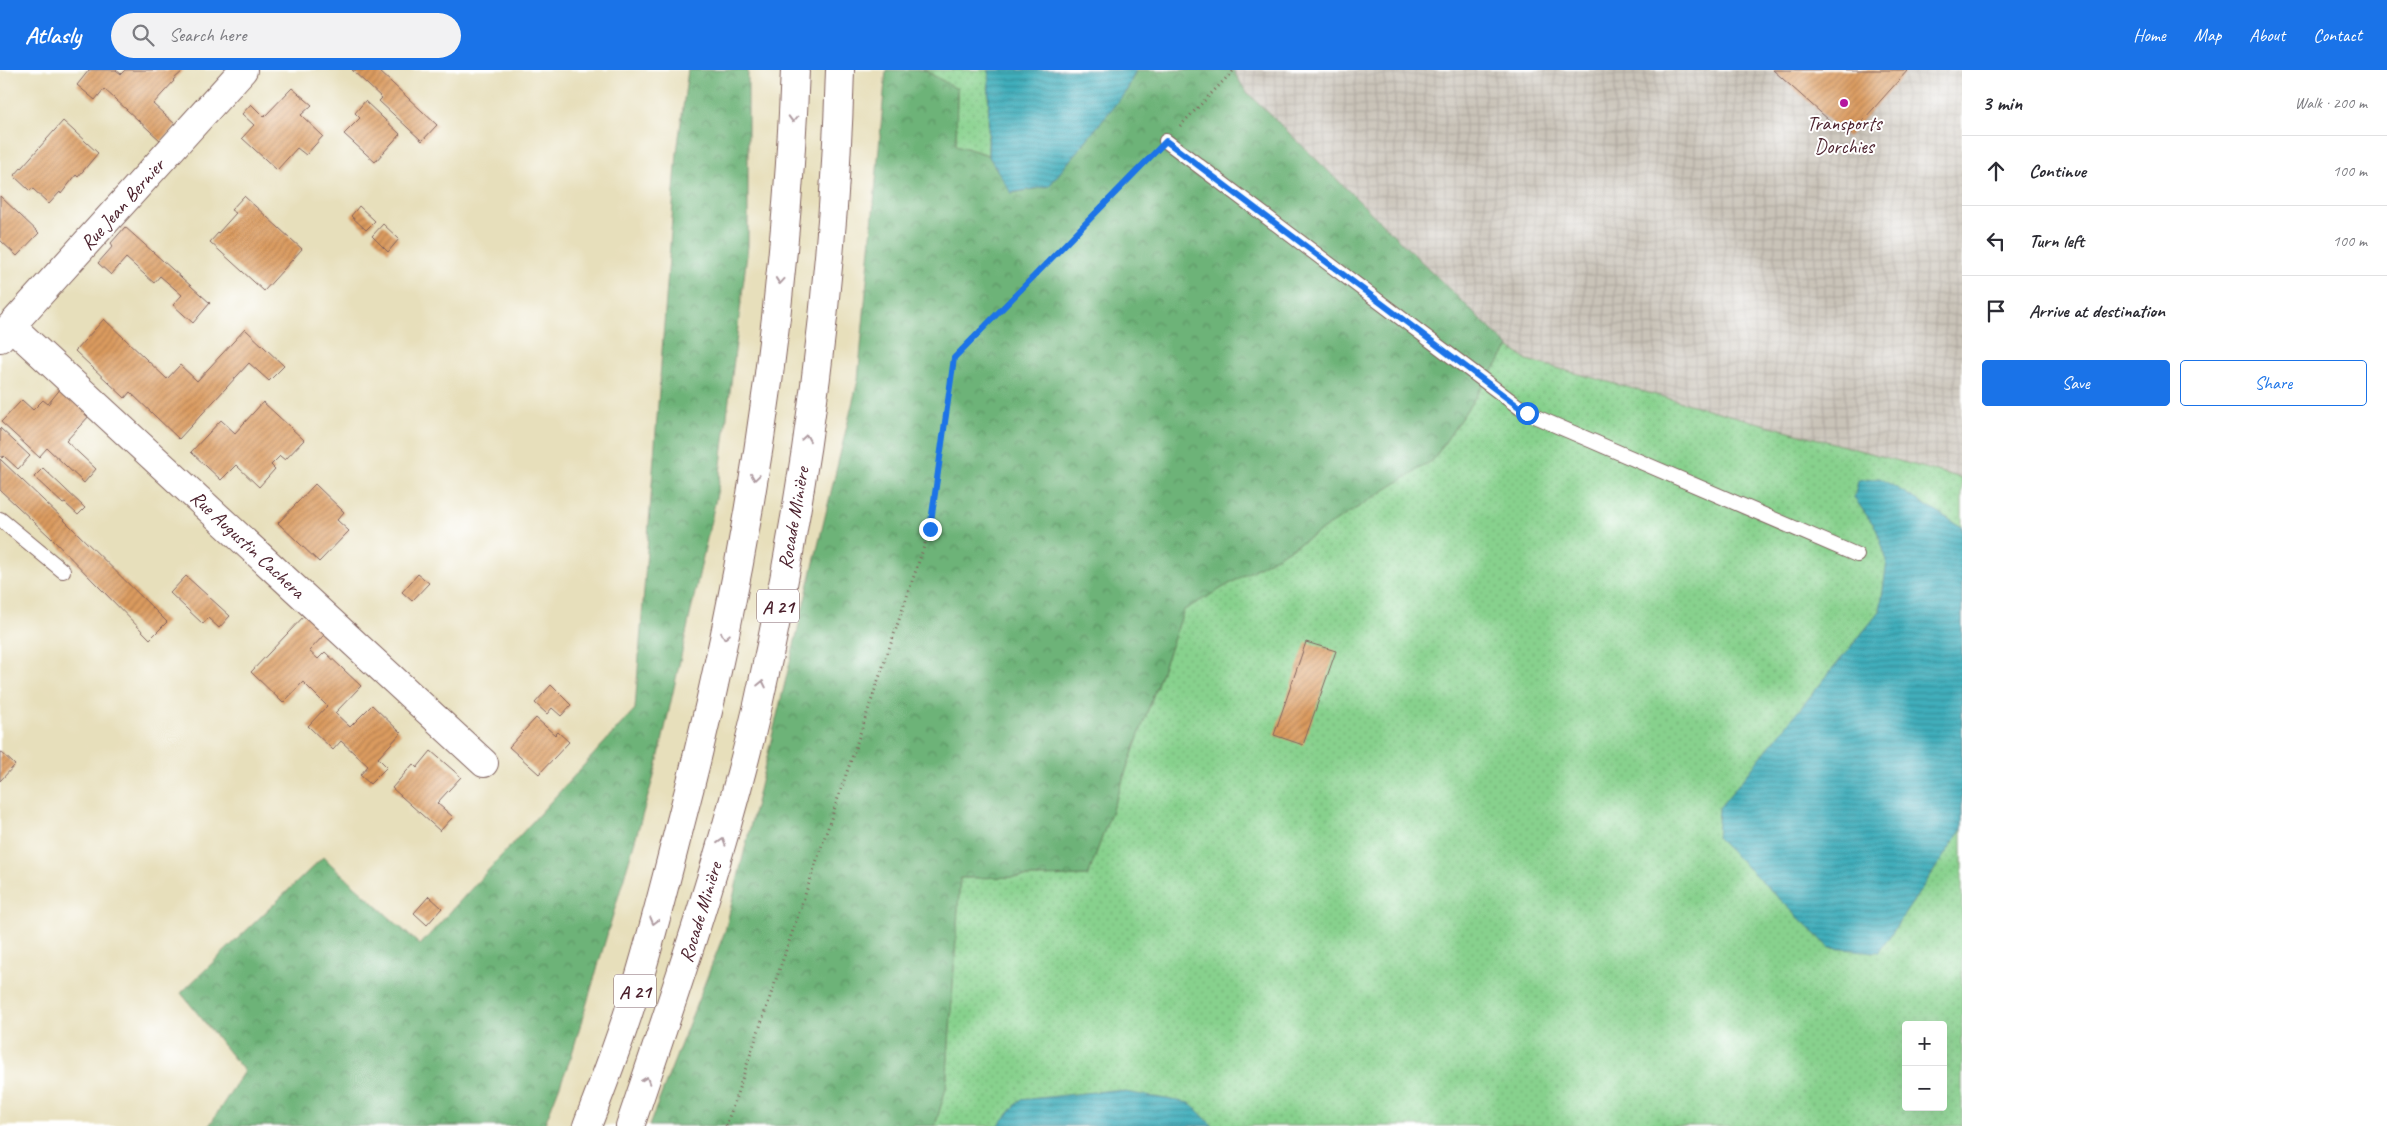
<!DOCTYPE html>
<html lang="en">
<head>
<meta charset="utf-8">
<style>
	body { margin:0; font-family:Caveat,sans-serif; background:#f2f2f3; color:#2b2b33 }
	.controls { position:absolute; right:15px; bottom:15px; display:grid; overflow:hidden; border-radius:5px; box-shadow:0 5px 20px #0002 }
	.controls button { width:45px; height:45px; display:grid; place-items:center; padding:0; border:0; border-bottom:1px solid #e1e1e2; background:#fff; color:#2b2b33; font:25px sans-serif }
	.stop { position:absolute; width:15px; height:15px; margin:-11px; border:4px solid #1a73e8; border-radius:50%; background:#fff }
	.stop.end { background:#1a73e8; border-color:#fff; box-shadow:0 1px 5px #0008 }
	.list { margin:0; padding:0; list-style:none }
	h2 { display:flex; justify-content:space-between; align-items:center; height:65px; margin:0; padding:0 20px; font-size:21px }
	h2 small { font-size:16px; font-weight:400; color:#7c7c81 }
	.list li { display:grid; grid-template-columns:32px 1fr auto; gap:15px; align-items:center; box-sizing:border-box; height:70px; padding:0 20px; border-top:1px solid #e1e1e2 }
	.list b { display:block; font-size:19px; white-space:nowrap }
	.list em { font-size:16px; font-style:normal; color:#7c7c81 }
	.actions { display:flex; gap:10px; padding:15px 20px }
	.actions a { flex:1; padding:11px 0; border:1px solid #1a73e8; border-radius:5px; text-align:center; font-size:18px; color:#1a73e8 }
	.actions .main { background:#1a73e8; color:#fff }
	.icon { flex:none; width:28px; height:28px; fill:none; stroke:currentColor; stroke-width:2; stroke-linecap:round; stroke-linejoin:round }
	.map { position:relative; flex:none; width:1962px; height:1056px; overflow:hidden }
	header { display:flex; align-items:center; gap:30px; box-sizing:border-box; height:70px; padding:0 25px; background:#1a73e8; color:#fff }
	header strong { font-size:24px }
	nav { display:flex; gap:28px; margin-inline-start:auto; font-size:18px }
	.search { width:350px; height:45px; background:#f2f2f3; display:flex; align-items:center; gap:12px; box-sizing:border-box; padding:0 18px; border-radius:28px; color:#7c7c81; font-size:19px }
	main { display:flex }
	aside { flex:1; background:#fff }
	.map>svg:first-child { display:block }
	.industrial { fill:url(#industrial-grid) }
	.grass { fill:url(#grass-dots); stroke:#68785c; fill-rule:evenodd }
	.forest { fill:url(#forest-crowns); stroke:#5c6952 }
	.water { fill:url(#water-rules); stroke:#446673 }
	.building { fill:url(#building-hatch) }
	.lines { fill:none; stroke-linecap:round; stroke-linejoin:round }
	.lane-casing { stroke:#81625d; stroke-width:16 }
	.street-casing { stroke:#81625d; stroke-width:30 }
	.highway-casing { stroke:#81625d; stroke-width:30 }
	.path { stroke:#81625d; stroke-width:3; stroke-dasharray:1 4; stroke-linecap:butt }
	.lane { stroke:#fff; stroke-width:14 }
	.street { stroke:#fff; stroke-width:28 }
	.highway { stroke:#fff; stroke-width:28 }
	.oneway { stroke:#ae9aa0 }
	.route { stroke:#1a73e8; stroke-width:6 }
	.poi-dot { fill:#b5179e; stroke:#fff; stroke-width:2 }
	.labels { text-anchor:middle; stroke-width:4; stroke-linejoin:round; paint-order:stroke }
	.shield { fill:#fff; stroke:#80626b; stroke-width:1 }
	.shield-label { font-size:19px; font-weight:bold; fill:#4a1f2b }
	.poi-label { font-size:20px; fill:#4a1f2b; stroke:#fff }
	.street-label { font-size:20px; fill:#4a1f2b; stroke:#fff }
</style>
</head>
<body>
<header>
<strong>Atlasly</strong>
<div class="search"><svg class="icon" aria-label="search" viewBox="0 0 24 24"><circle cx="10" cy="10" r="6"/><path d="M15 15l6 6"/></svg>Search here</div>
<nav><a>Home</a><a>Map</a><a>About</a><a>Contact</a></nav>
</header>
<main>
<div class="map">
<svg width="1962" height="1056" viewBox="0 0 1962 1056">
	<defs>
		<pattern id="industrial-grid" width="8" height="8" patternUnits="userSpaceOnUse" patternTransform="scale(1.25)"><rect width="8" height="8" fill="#c9c3b8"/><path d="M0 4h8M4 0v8" fill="none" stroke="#aea79e"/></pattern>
		<pattern id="grass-dots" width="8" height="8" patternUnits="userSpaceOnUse" patternTransform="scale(1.25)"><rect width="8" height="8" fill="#87d18d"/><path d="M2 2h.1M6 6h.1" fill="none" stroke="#76b37a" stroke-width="1.8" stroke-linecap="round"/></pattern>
		<pattern id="forest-crowns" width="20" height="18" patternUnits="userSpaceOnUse" patternTransform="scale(1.25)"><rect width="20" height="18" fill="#6db378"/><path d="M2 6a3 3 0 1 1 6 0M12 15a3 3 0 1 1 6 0" fill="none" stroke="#5c9163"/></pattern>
		<pattern id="water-rules" width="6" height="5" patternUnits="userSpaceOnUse" patternTransform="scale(1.25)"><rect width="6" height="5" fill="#3faebb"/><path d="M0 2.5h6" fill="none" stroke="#378d98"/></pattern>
		<pattern id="building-hatch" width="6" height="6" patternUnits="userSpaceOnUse" patternTransform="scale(1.25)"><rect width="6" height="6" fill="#db9b5f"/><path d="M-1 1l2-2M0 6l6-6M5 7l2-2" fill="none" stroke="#b47e4f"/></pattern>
	</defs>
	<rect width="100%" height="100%" fill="#fff"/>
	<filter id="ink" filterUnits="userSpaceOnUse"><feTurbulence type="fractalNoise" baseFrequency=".02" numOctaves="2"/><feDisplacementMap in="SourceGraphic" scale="10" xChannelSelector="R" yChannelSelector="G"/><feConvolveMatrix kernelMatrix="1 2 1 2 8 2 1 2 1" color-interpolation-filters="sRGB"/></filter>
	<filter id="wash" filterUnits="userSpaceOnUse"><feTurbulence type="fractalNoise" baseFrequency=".0096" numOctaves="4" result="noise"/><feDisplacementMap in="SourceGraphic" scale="20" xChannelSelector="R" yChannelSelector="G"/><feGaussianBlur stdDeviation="1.12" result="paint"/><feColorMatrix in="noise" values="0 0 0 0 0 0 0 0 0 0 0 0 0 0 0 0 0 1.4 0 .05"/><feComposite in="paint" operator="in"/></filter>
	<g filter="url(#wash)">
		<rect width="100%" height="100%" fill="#e7dfbb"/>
		<path class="industrial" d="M1233 0H1962V408L1527 290 1509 277 1245 20Z"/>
		<g class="grass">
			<path d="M924 0H989L988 85 956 75 957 19Z"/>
			<path d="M1509 277 1527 290 1962 408V1056H935L946 1018 960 808 1088 806 1184 540 1309 468 1433 390ZM1906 955H1943V1037H1906Z"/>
		</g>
		<g class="forest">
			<path d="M688 0H748V176L718 419 656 699 571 987 544 1056H209L244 1001 181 923 323 787 420 875 635 639 677 82Z"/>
			<path d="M886 0H924L957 19 956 75 988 85 1012 123 1049 116 1127 20 1136 0H1233L1245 20 1509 277 1433 390 1309 468 1184 540 1088 806 960 808 946 1018 935 1056H649L725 861 858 310Z"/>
		</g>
		<g class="water">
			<path d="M989 0H1136L1127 20 1049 116 1011 123 988 85Z"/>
			<path d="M1880 408 1962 457V759L1879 882 1830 878 1717 768 1719 738 1880 541 1887 491 1876 458 1854 428 1858 411Z"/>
			<path d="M1113 1020 1190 1033 1213 1056H998L1020 1030Z"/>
		</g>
		<g id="blocks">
			<g class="building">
				<path d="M89 0H116L121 4 125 0H184L173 10 174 11 153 34 176 55 161 71 104 19 95 30 77 15Z"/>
				<path d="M352 0H378L437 55 422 71 379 31 382 28Z"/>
				<path d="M1773 0H1908L1848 67Z"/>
				<path d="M292 18 312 35 301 45 323 66 306 85 297 78 277 100 242 68 254 55 242 44 251 34 264 47Z"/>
				<path d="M365 31 400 64 375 92 344 64 360 48 355 43Z"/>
				<path d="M63 51 98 83 78 107 76 105 61 124 60 122 49 134 32 118 30 121 14 106Z"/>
				<path d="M0 126 39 163 17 186 0 170Z"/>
				<path d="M244 126 302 179 264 221 210 172 236 143 231 140Z"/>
				<path d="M359 136 375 151 366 160 351 146Z"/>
				<path d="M383 154 399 169 388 182 372 166Z"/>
				<path d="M125 157 210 233 193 253 173 235 182 225 160 206 154 213 126 188 111 205 98 193 113 176 111 173Z"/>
				<path d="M104 249 167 309 180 295 197 311 245 259 284 296 269 311 249 293 179 369 130 322 125 328 75 281Z"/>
				<path d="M62 317 91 344 66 371 96 399 84 413 47 378 39 387 1 352 22 330 33 340 43 330 48 334Z"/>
				<path d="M263 332 304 370 285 390 280 386 271 395 275 399 259 417 236 395 221 410 191 382 221 350 235 363Z"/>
				<path d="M0 358 30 386 18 399 4 386 2 388 0 385Z"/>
				<path d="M0 389 64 450 167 552 150 569 49 466 0 420Z"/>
				<path d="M43 398 85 438 78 445 65 433 63 434 34 407Z"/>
				<path d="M315 414 344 442 337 450 349 461 319 492 278 453Z"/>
				<path d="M418 504 429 513 412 531 402 522Z"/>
				<path d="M186 506 230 546 219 558 208 548 203 554 170 523Z"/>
				<path d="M306 544 326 563 309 581 318 589 325 582 361 616 335 643 350 657 372 635 401 663 378 688 387 697 370 714 360 705 368 696 341 671 333 680 308 656 327 636 303 612 283 633 251 602Z"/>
				<path d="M1306 572 1336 581 1303 675 1274 665Z"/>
				<path d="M551 615 571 635 561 646 552 638 547 644 535 633Z"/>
				<path d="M536 648 555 665 558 662 569 672 539 704 509 677Z"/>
				<path d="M0 681 15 695 0 711Z"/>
				<path d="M431 681 461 707 437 733 453 747 440 761 392 718 413 694 417 698Z"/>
				<path d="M429 826 442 838 427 855 414 843Z"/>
			</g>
		</g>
	</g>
	<g filter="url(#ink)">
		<use href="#blocks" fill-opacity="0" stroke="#81625d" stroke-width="1"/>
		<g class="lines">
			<g class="lane-casing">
				<g id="lane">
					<path d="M1166 71 1527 343 1857 485"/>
					<path d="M0 449 63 501"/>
				</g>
			</g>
			<g class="street-casing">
				<g id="street">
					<path d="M11 256 484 693"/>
					<path d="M0 268 243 0"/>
				</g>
			</g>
			<g class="highway-casing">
				<g id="highway">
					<path d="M587 1056C603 1014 620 971 633 928 651 871 665 813 680 755 745 508 785 256 795 0"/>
					<path d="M630 1056C677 917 725 778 758 635 805 427 834 213 840 0"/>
				</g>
			</g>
			<g class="path">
				<path d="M1180 56 1234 0"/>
				<path d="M726 1056 930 459 954 287 1150 87"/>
			</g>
			<use href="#lane" class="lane"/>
			<use href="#street" class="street"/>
			<use href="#highway" class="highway"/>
		</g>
		<defs><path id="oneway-chevron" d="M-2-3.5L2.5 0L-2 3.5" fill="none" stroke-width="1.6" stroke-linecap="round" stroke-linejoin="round" transform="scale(1.25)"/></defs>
		<g class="oneway">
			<use href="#oneway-chevron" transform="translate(793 49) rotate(92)"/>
			<use href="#oneway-chevron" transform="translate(780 211) rotate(95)"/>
			<use href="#oneway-chevron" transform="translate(806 368) rotate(-81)"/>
			<use href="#oneway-chevron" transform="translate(755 407) rotate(98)"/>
			<use href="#oneway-chevron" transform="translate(725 566) rotate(101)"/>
			<use href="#oneway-chevron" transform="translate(762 614) rotate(-78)"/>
			<use href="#oneway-chevron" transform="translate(722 772) rotate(-73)"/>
			<use href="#oneway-chevron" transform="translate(654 851) rotate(105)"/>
			<use href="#oneway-chevron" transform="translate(646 1010) rotate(-71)"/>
		</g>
	</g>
	<g class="lines" filter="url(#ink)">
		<path class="route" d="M930 459 954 288 1166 71 1527 343"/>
	</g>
	<circle class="poi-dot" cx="1844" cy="33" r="5"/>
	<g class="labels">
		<g class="shield">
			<rect x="757" y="519.5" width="42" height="33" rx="4"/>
			<rect x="614" y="904.5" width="42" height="33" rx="4"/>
		</g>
		<g class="shield-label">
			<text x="778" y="543">A 21</text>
			<text x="635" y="928">A 21</text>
		</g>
		<g class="poi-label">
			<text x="1844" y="60">Transports<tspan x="1844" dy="23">Dorchies</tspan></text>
		</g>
		<g class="street-label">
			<text transform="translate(122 134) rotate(-48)" y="7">Rue Jean Bernier</text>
			<text transform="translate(793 448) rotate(-80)" y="7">Rocade Minière</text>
			<text transform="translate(248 474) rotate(43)" y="7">Rue Augustin Cachera</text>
			<text transform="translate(700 842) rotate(-73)" y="7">Rocade Minière</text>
		</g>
	</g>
</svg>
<div class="controls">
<button>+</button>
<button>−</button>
</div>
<div class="stop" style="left:1527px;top:343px"></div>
<div class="stop end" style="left:930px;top:459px"></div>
</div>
<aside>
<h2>3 min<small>Walk · 200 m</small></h2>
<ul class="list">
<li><svg class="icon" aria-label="ahead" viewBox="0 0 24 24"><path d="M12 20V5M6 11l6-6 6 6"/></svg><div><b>Continue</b></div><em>100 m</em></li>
<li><svg class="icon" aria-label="left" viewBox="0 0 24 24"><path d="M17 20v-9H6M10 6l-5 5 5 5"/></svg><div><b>Turn left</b></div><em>100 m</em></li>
<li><svg class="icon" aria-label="arrive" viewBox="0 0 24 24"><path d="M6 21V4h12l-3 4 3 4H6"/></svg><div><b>Arrive at destination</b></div></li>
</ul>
<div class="actions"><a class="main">Save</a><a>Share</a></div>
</aside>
</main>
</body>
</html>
